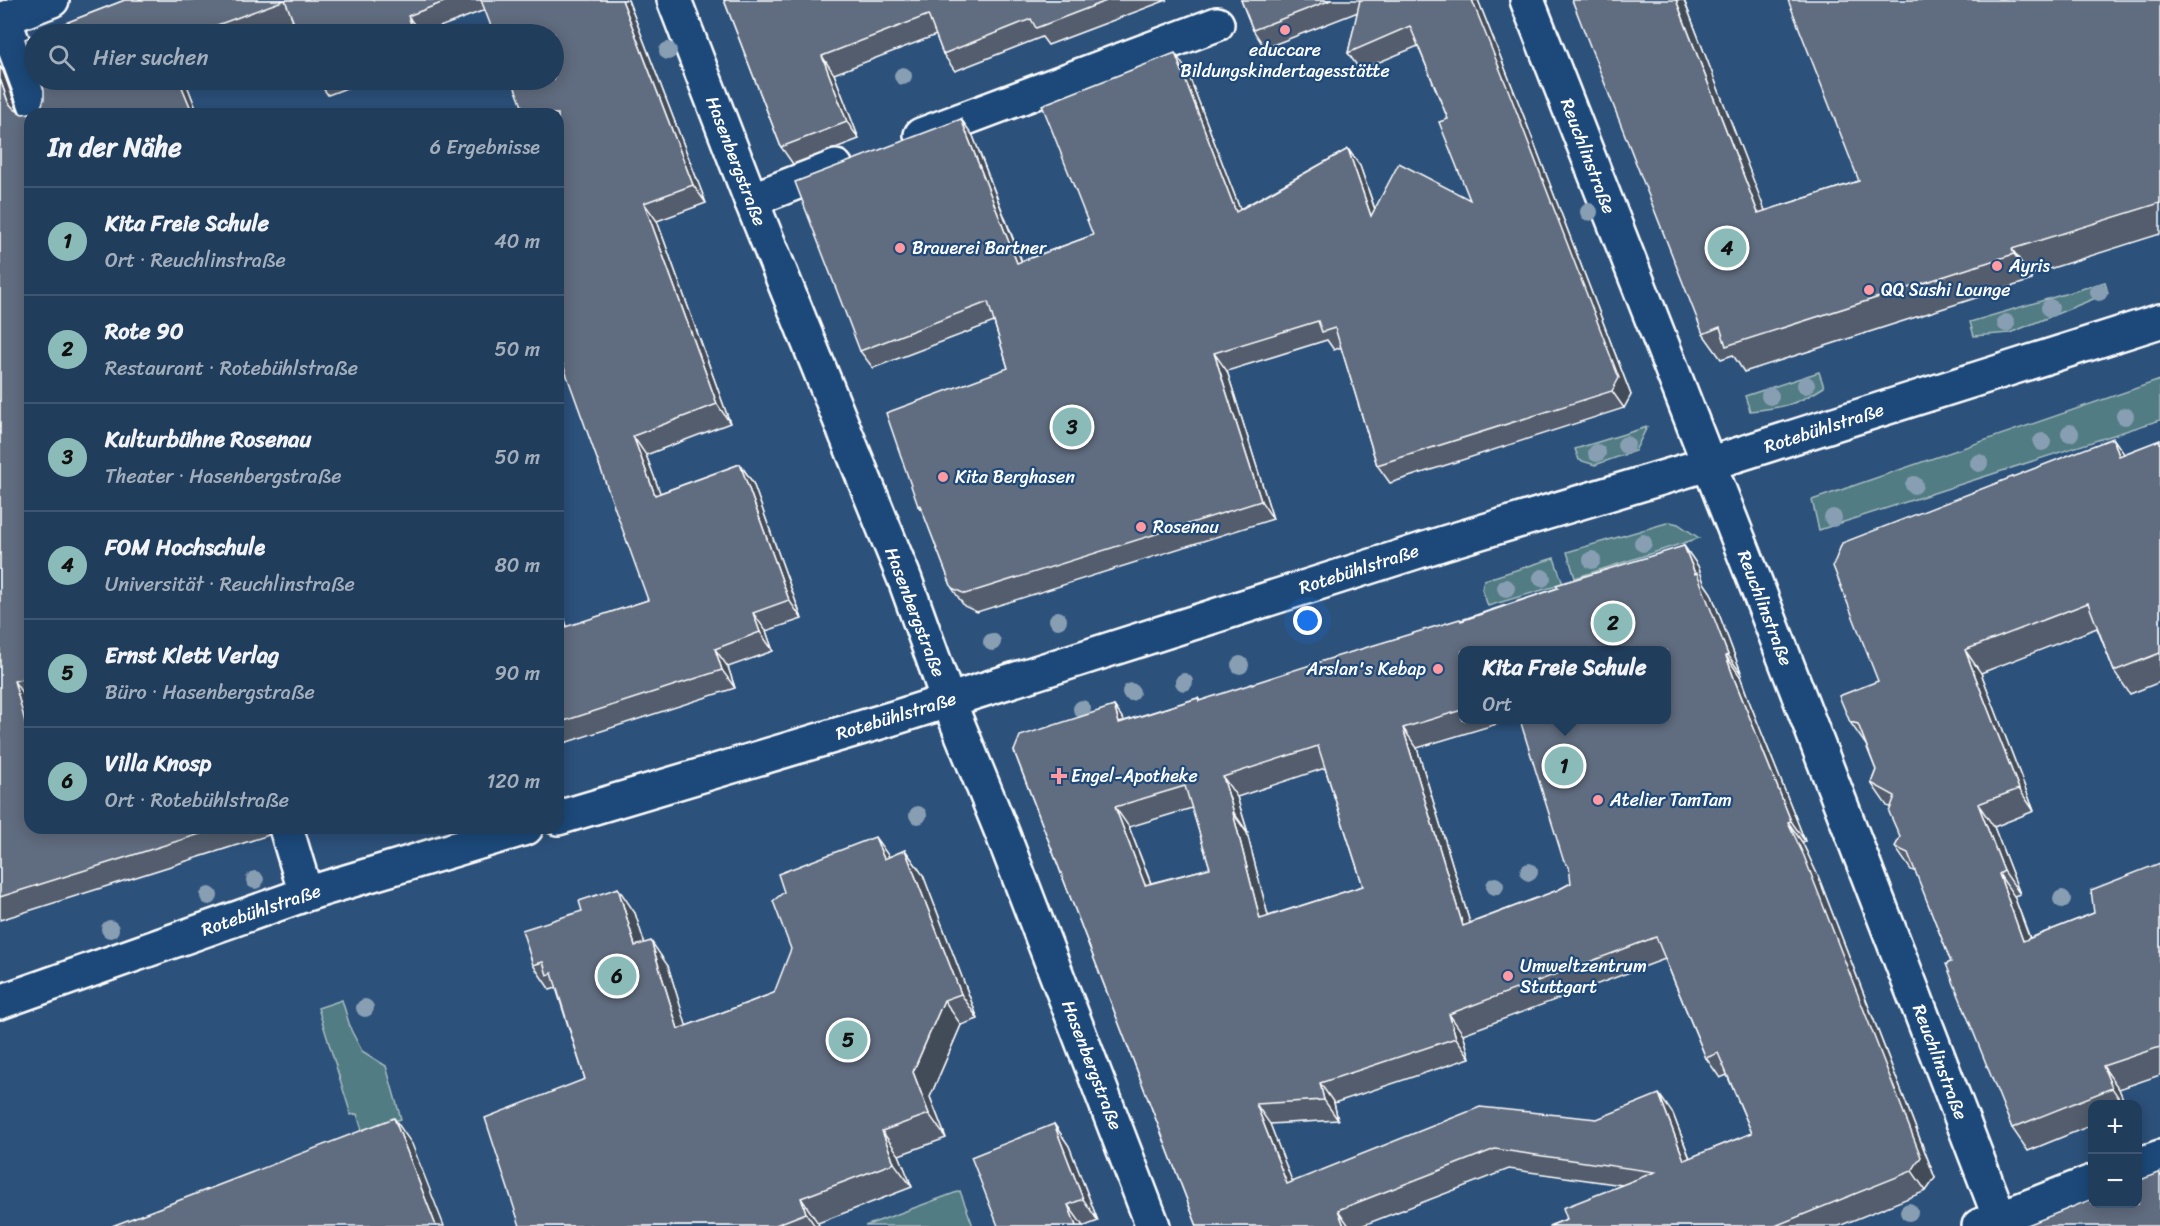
<!DOCTYPE html>
<html lang="de">
<head>
<meta charset="utf-8">
<style>
	body { margin:0; font-family:Sriracha,sans-serif; background:#294462; color:#f1f3f6 }
	.controls { position:absolute; right:18px; bottom:18px; display:grid; overflow:hidden; border-radius:12px; box-shadow:0 3px 15px #0003 }
	.controls button { width:54px; height:54px; display:grid; place-items:center; padding:0; border:0; border-bottom:2px solid #3e5672; background:#213d5c; color:#f1f3f6; font:30px sans-serif }
	.you { position:absolute; left:1308px; top:621px; width:21px; height:21px; margin:-15px; border:4px solid #fff; border-radius:50%; background:#1a73e8; box-shadow:0 0 0 9px #1a73e833 }
	.badge { display:grid; place-items:center; width:39px; height:39px; border-radius:50%; background:#8bbbb9; color:#111; font-size:20px; font-weight:700 }
	.pin { position:absolute; translate:-50% -50%; border:3px solid #fff; box-shadow:0 2px 6px #0006 }
	.popup { position:absolute; left:1458px; top:646px; width:213px; height:78px; box-sizing:border-box; display:grid; place-content:center; border-radius:12px; background:#213d5c; filter:drop-shadow(0 2px 4px #0005); font-size:20px; white-space:nowrap; color:#a2aebb }
	.popup b { font-size:22px; color:#f1f3f6 }
	.popup::after { content:''; position:absolute; left:50%; top:100%; margin-left:-12px; border:12px solid transparent; border-top-color:#213d5c }
	.list { margin:0; padding:0; list-style:none }
	h2 { display:flex; justify-content:space-between; align-items:center; height:78px; margin:0; padding:0 24px; font-size:26px }
	h2 small { font-size:20px; font-weight:400; color:#a2aebb }
	.list li { display:grid; grid-template-columns:39px 1fr auto; gap:18px; align-items:center; box-sizing:border-box; height:108px; padding:0 24px; border-top:2px solid #3e5672 }
	.list b { display:block; font-size:22px; white-space:nowrap }
	.list p { margin:0; font-size:20px; white-space:nowrap; color:#a2aebb }
	.list em { font-size:20px; font-style:normal; color:#a2aebb }
	.icon { flex:none; width:33px; height:33px; fill:none; stroke:currentColor; stroke-width:2; stroke-linecap:round; stroke-linejoin:round }
	.map { position:relative; flex:none; width:2160px; height:1226px; overflow:hidden }
	.search { position:absolute; background:#213d5c; box-shadow:0 3px 15px #0003; left:24px; top:24px; width:540px; height:66px; display:flex; align-items:center; gap:15px; box-sizing:border-box; padding:0 21px; border-radius:33px; color:#a2aebb; font-size:22px }
	.panel { position:absolute; background:#213d5c; box-shadow:0 3px 15px #0003; left:24px; top:108px; width:540px; height:726px; border-radius:18px }
	.map>svg:first-child { display:block }
	.green { fill:#517b83; stroke:#a8bdc1; stroke-width:1.5 }
	.lines { fill:none; stroke-linecap:round; stroke-linejoin:round }
	.minor-casing { stroke:#fff; stroke-width:38 }
	.major-casing { stroke:#fff; stroke-width:38 }
	.minor { stroke:#1f4a7a; stroke-width:33 }
	.major { stroke:#1f4a7a; stroke-width:33 }
	.tree { fill:#889fb3 }
	.wall { fill:#535d6d; stroke:#fff; stroke-width:1.5; fill-rule:evenodd }
	.shaded-wall { fill:#434c59; stroke:#fff; stroke-width:1.5 }
	.building { fill:#606c7f; stroke:#fff; stroke-width:1.5; fill-rule:evenodd }
	.poi-dot { fill:#ff9aa2; stroke:#1f4a7a; stroke-width:2 }
	.labels { text-anchor:middle; stroke-width:4.5; stroke-linejoin:round; paint-order:stroke }
	.poi-label { font-size:18px; fill:#fff; stroke:#1f4a7a; text-anchor:start }
	.street-label { font-size:18px; fill:#fff; stroke:#1f4a7a }
</style>
</head>
<body>
<div class="map">
<svg width="2160" height="1226" viewBox="0 0 2160 1226">
	<rect width="100%" height="100%" fill="#2c517b"/>
	<filter id="ink" filterUnits="userSpaceOnUse"><feTurbulence type="fractalNoise" baseFrequency=".0167" numOctaves="2"/><feDisplacementMap in="SourceGraphic" scale="12" xChannelSelector="R" yChannelSelector="G"/><feConvolveMatrix kernelMatrix="1 2 1 2 8 2 1 2 1" color-interpolation-filters="sRGB"/></filter>
	<g filter="url(#ink)">
		<g class="green">
			<path d="M2105 282 2108 293 2010 333 1974 336 1970 322Z"/>
			<path d="M1819 372 1824 387C1796 405 1782 408 1750 411L1745 396Z"/>
			<path d="M2160 380V420L1819 530 1812 500Z"/>
			<path d="M1647 427 1635 451 1595 465 1579 460 1575 449Z"/>
			<path d="M1670 522 1678 524 1699 538 1575 578 1567 552Z"/>
			<path d="M1554 558 1563 584 1488 606 1482 589 1484 580Z"/>
			<path d="M342 1000 351 1030 362 1051 386 1066 401 1119 362 1130 357 1114 351 1115 318 1008Z"/>
			<path d="M960 1191 973 1226H865Z"/>
		</g>
		<g class="lines">
			<g class="minor-casing">
				<g id="minor">
					<path d="M674 0 751 200 905 580 948 700 1003 835 1153 1226"/>
					<path d="M1527 0 1754 579 2000 1218"/>
					<path d="M4 19 39 114"/>
					<path d="M0 20 52 0"/>
					<path d="M921 135 1217 24"/>
					<path d="M751 200 836 167"/>
					<path d="M286 828 306 894"/>
					<path d="M2138 1165 2160 1157"/>
					<path d="M1979 1226 2092 1182"/>
				</g>
			</g>
			<g class="major-casing">
				<g id="major">
					<path d="M558 818 897 717 1444 543 1708 464 2160 321"/>
					<path d="M0 1002 306 894 526 828"/>
				</g>
			</g>
			<use href="#minor" class="minor"/>
			<use href="#major" class="major"/>
		</g>
		<g class="tree">
			<circle cx="668" cy="51" r="9"/>
			<circle cx="903" cy="76" r="9"/>
			<circle cx="1589" cy="212" r="9"/>
			<circle cx="2099" cy="292" r="9"/>
			<circle cx="2050" cy="308" r="9"/>
			<circle cx="2006" cy="323" r="9"/>
			<circle cx="1806" cy="385" r="9"/>
			<circle cx="1770" cy="396" r="9"/>
			<circle cx="2125" cy="416" r="9"/>
			<circle cx="2070" cy="433" r="9"/>
			<circle cx="2042" cy="442" r="9"/>
			<circle cx="1626" cy="445" r="9"/>
			<circle cx="1597" cy="453" r="9"/>
			<circle cx="1979" cy="463" r="9"/>
			<circle cx="1914" cy="485" r="9"/>
			<circle cx="1833" cy="518" r="9"/>
			<circle cx="1643" cy="543" r="9"/>
			<circle cx="1592" cy="560" r="9"/>
			<circle cx="1542" cy="578" r="9"/>
			<circle cx="1506" cy="588" r="9"/>
			<circle cx="1058" cy="620" r="9"/>
			<circle cx="992" cy="642" r="9"/>
			<circle cx="1240" cy="665" r="9"/>
			<circle cx="1184" cy="682" r="9"/>
			<circle cx="1131" cy="692" r="9"/>
			<circle cx="1082" cy="709" r="9"/>
			<circle cx="918" cy="815" r="9"/>
			<circle cx="1529" cy="872" r="9"/>
			<circle cx="255" cy="880" r="9"/>
			<circle cx="1495" cy="886" r="9"/>
			<circle cx="209" cy="896" r="9"/>
			<circle cx="2062" cy="899" r="9"/>
			<circle cx="110" cy="929" r="9"/>
			<circle cx="365" cy="1008" r="9"/>
			<circle cx="1909" cy="1212" r="9"/>
		</g>
		<g class="wall">
			<path d="M125 0H628L706 203 657 221 730 423 646 455 660 493 740 464 753 483 802 619 766 631 773 651 728 667 735 688 558 745V595L567 627 648 600 558 114 485 10 421 34H298L293 21 256 34H37Z"/>
			<path d="M724 0H1167L1048 45 1042 37 955 71 943 54 936 35 834 74 859 139 793 164 781 147Z"/>
			<path d="M1241 0H1478L1521 109 1631 395 1624 408 1390 483 1377 465 1341 347 1334 350 1327 340 1227 371 1273 519 977 612 964 606 952 588 923 512 918 506 1008 368 994 322 873 368 860 351 961 119 973 136 1022 261 1093 235 1187 71 1240 209 1348 149 1360 166 1375 209 1470 200 1448 119 1418 46 1360 70 1348 53 1358 12 1265 48 1253 30Z"/>
			<path d="M1684 0 1765 211 1859 181 2160 0V234L2030 275 2032 280 1744 372 1733 355 1721 359 1703 334Z"/>
			<path d="M0 67 3 71 18 112 22 114 33 113 185 80 198 114H30V699L27 700 30 828H268L269 835 0 920Z"/>
			<path d="M317 80H368L328 95Z"/>
			<path d="M2160 440V682L2130 694 2114 671 2097 628 1981 673 2034 811 1994 827 2020 894 2014 896 2030 938 2094 913 2160 863V1075L2119 1089 2125 1104H2092V1125L2028 1151 2012 1128 1951 962 1916 872 1911 870 1895 847 1900 837 1891 808 1887 806 1871 783 1876 770 1866 745 1850 722 1878 681 2124 454Z"/>
			<path d="M1684 546 1698 566 1704 583 1711 593 1742 675 1740 676 1749 701 1805 841 1802 842 1818 876 1935 1178 1926 1191 1839 1226H1549L1567 1219 1622 1185 1509 1169 1361 1226H1197L1014 751 1114 706 1124 721 1198 698 1200 701 1461 620ZM1462 651 1666 720 1571 883 1558 890 1470 923 1417 748 1510 720H1462ZM1325 768 1363 886 1268 916 1247 833H1248L1237 797ZM1192 808 1210 868 1151 883 1129 827ZM1665 959 1706 1058 1720 1078 1727 1075 1752 1133 1690 1158 1673 1114 1597 1119 1292 1182 1270 1124 1338 1120 1334 1103 1470 1058 1463 1034Z"/>
			<path d="M905 850 923 875 978 1019 961 1025 930 1097 946 1138 899 1155 912 1187 818 1223 819 1226H520L585 1079 556 988 550 990 533 965 635 913 644 943 668 966 686 1026 774 993 889 857Z"/>
			<path d="M1054 1124 1069 1146 1098 1221 1085 1226H998Z"/>
		</g>
		<g class="shaded-wall">
			<path d="M622 0H628L706 203 693 185Z"/>
			<path d="M1472 0H1478L1521 109 1631 395 1624 408 1612 391Z"/>
			<path d="M1676 0H1684L1776 239 1758 213Z"/>
			<path d="M408 16 421 34H417L412 27Z"/>
			<path d="M1175 53 1187 71 1248 230 1236 212Z"/>
			<path d="M822 56 834 74 859 139 847 122Z"/>
			<path d="M0 67 3 71 21 120 8 102 0 79Z"/>
			<path d="M179 80H185L198 114H193Z"/>
			<path d="M961 119 973 136 1029 281 1017 263Z"/>
			<path d="M1348 149 1360 166 1383 233 1371 216Z"/>
			<path d="M644 203 657 221 730 423 717 404Z"/>
			<path d="M2012 249 2030 275 2032 280 2014 254Z"/>
			<path d="M1214 353 1227 371 1273 519 1261 501Z"/>
			<path d="M633 436 646 455 668 514 655 495Z"/>
			<path d="M2113 438 2129 461 2119 456Z"/>
			<path d="M740 464 753 483 802 619 789 600Z"/>
			<path d="M1684 546 1698 566 1704 583 1711 593 1742 675 1728 655Z"/>
			<path d="M558 595 572 648 559 629 558 624Z"/>
			<path d="M753 613 766 631 773 651 760 632Z"/>
			<path d="M715 649 728 667 735 688 722 670Z"/>
			<path d="M1965 650 1981 673 2034 811 2019 789Z"/>
			<path d="M1726 656 1740 676 1749 701 1805 841 1791 821 1735 681Z"/>
			<path d="M14 681 27 700 30 710V740Z"/>
			<path d="M1114 706 1128 726 1119 723Z"/>
			<path d="M1403 728 1417 748 1477 946 1463 926Z"/>
			<path d="M1223 777 1237 797 1248 833 1234 813Z"/>
			<path d="M1978 804 1994 827 2020 894 2004 871Z"/>
			<path d="M1115 807 1129 827 1159 905 1145 885Z"/>
			<path d="M1233 813 1247 833 1274 939 1260 919Z"/>
			<path d="M1788 822 1802 842 1818 876 1935 1178 1926 1191 1912 1171Z"/>
			<path d="M264 828H268L269 835Z"/>
			<path d="M875 837 893 862 884 859Z"/>
			<path d="M905 850 923 875 978 1019 961 994Z"/>
			<path d="M1999 874 2014 896 2039 964 2023 941Z"/>
			<path d="M618 888 635 913 653 970 635 946Z"/>
			<path d="M651 941 668 966 695 1054 678 1029Z"/>
			<path d="M944 1000 961 1025 930 1097 946 1138 929 1114 913 1072Z"/>
			<path d="M1449 1014 1463 1034 1470 1058 1456 1038Z"/>
			<path d="M2103 1066 2119 1089 2125 1104H2123L2112 1088Z"/>
			<path d="M1320 1083 1334 1103 1338 1120 1324 1100Z"/>
			<path d="M1659 1094 1673 1114 1698 1180 1684 1160Z"/>
			<path d="M1256 1104 1270 1124 1301 1204 1287 1184Z"/>
			<path d="M394 1118 412 1144 444 1226H436Z"/>
			<path d="M1054 1124 1069 1146 1098 1221 1083 1199Z"/>
			<path d="M882 1131 899 1155 912 1187 894 1163Z"/>
			<path d="M801 1198 818 1223 819 1226H815L806 1213Z"/>
			<path d="M1068 1205 1083 1226H1076Z"/>
			<path d="M1338 1210 1349 1226H1344Z"/>
		</g>
		<g class="building">
			<path d="M125 0H449L408 16 412 27 394 34H298L285 0 212 27 215 34H37Z"/>
			<path d="M481 0H622L693 185 644 203 717 404 633 436 655 495 740 464 789 600 753 613 760 632 715 649 722 670 558 723V624L559 629 648 600 558 351V114H525L512 80H554V34H494Z"/>
			<path d="M724 0H1109L1036 28 1031 19 943 54 928 15 822 56 847 122 781 147Z"/>
			<path d="M1241 0H1331L1253 30Z"/>
			<path d="M1360 0H1472L1509 92 1619 378 1612 391 1377 465 1335 328 1322 332 1318 321 1214 353 1261 501 965 594 952 588 920 505 918 506 886 413 1008 368 988 302 860 351 795 182 961 119 1017 263 1093 235 1042 105 1175 53 1236 212 1348 149 1371 216 1399 163 1470 200 1439 122 1448 119 1410 26 1348 53Z"/>
			<path d="M1572 0H1676L1758 213 1859 181 1788 0H2160V203L2012 249 2014 254 1726 346 1720 327 1703 334Z"/>
			<path d="M34 35V64L25 39Z"/>
			<path d="M0 79 8 102 14 109 22 114 33 113 41 107 44 99V90L40 80H179L193 114H30V677L14 681 30 740V828H219L0 897Z"/>
			<path d="M2113 438 2119 456 2160 440V653L2114 671 2088 603 1965 650 2019 789 1978 804 2004 871 1999 874 2023 941 2094 913 2091 890 2160 863V1047L2103 1066 2112 1088 2012 1128 1946 964 1951 962 1908 853 1895 847 1900 837 1889 812 1895 796 1871 783 1876 770 1858 724 1850 722 1839 696 1878 681 1833 566 1842 543Z"/>
			<path d="M1684 546 1695 574 1697 573 1728 655 1726 656 1735 681 1791 821 1788 822 1804 856 1921 1157 1912 1171 1775 1226H1549L1567 1219 1563 1208 1655 1172 1495 1149 1338 1210 1344 1226H1197L1014 751 1020 736 1114 706 1119 723 1198 698 1199 701 1335 657 1460 619 1461 621 1558 588 1556 585ZM1462 651H1666V720H1520L1563 859 1569 867 1571 883 1558 890 1463 926 1403 728 1462 710ZM1318 746 1363 886 1260 919 1233 813H1234L1223 777ZM1185 786 1210 868 1145 885 1115 807ZM1656 937 1706 1058 1718 1053 1752 1133 1684 1160 1659 1094 1597 1119 1480 1107 1287 1184 1256 1104 1324 1100 1320 1083 1456 1038 1449 1014Z"/>
			<path d="M875 837 884 859 905 850 961 994 944 1000 913 1072 929 1114 882 1131 894 1163 801 1198 806 1213 773 1226H592L591 1225 587 1226H520L485 1118 585 1079 552 973 547 975 543 962 533 965 522 930 582 911 579 901 618 888 635 946 651 941 678 1029 774 993 791 949 773 901 784 892 778 874Z"/>
			<path d="M394 1118 436 1226H112Z"/>
			<path d="M1054 1124 1083 1199 1068 1205 1076 1226H998L971 1157Z"/>
			<path d="M2160 1172V1226H2025L2092 1199V1203H2138V1181Z"/>
		</g>
	</g>
	<g class="poi-dot">
		<circle cx="1285" cy="30" r="6"/>
		<circle cx="900" cy="248" r="6"/>
		<circle cx="1997" cy="266" r="6"/>
		<circle cx="1869" cy="290" r="6"/>
		<circle cx="943" cy="477" r="6"/>
		<circle cx="1141" cy="527" r="6"/>
		<circle cx="1438" cy="669" r="6"/>
		<path d="M1056 767h6v6h6v6h-6v6h-6v-6h-6v-6h6z"/>
		<circle cx="1598" cy="800" r="6"/>
		<circle cx="1508" cy="976" r="6"/>
	</g>
	<g class="labels">
		<g class="poi-label">
			<text x="1285" y="56" text-anchor="middle">educcare<tspan x="1285" dy="21">Bildungskindertagesstätte</tspan></text>
			<text x="912" y="254">Brauerei Bartner</text>
			<text x="2009" y="272">Ayris</text>
			<text x="1881" y="296">QQ Sushi Lounge</text>
			<text x="955" y="483">Kita Berghasen</text>
			<text x="1153" y="533">Rosenau</text>
			<text x="1426" y="675" text-anchor="end">Arslan's Kebap</text>
			<text x="1071" y="782">Engel-Apotheke</text>
			<text x="1610" y="806">Atelier TamTam</text>
			<text x="1520" y="972">Umweltzentrum<tspan x="1520" dy="21">Stuttgart</tspan></text>
		</g>
		<g class="street-label">
			<text transform="translate(1588 156) rotate(69)" y="6">Reuchlinstraße</text>
			<text transform="translate(736 161) rotate(69)" y="6">Hasenbergstraße</text>
			<text transform="translate(1824 428) rotate(-18)" y="6">Rotebühlstraße</text>
			<text transform="translate(1359 569) rotate(-18)" y="6">Rotebühlstraße</text>
			<text transform="translate(1765 608) rotate(69)" y="6">Reuchlinstraße</text>
			<text transform="translate(915 612) rotate(69)" y="6">Hasenbergstraße</text>
			<text transform="translate(896 716) rotate(-17)" y="6">Rotebühlstraße</text>
			<text transform="translate(261 910) rotate(-19)" y="6">Rotebühlstraße</text>
			<text transform="translate(1940 1062) rotate(69)" y="6">Reuchlinstraße</text>
			<text transform="translate(1092 1065) rotate(69)" y="6">Hasenbergstraße</text>
		</g>
	</g>
</svg>
<div class="controls">
<button>+</button>
<button>−</button>
</div>
<div class="you"></div>
<div class="pin badge" style="left:1564px;top:766px">1</div>
<div class="popup"><b>Kita Freie Schule</b>Ort</div>
<div class="pin badge" style="left:1613px;top:623px">2</div>
<div class="pin badge" style="left:1072px;top:427px">3</div>
<div class="pin badge" style="left:1727px;top:248px">4</div>
<div class="pin badge" style="left:848px;top:1040px">5</div>
<div class="pin badge" style="left:617px;top:976px">6</div>
<div class="search"><svg class="icon" aria-label="search" viewBox="0 0 24 24"><circle cx="10" cy="10" r="6"/><path d="M15 15l6 6"/></svg>Hier suchen</div>
<section class="panel">
<h2>In der Nähe<small>6 Ergebnisse</small></h2>
<ul class="list">
<li><span class="badge">1</span><div><b>Kita Freie Schule</b><p>Ort · Reuchlinstraße</p></div><em>40 m</em></li>
<li><span class="badge">2</span><div><b>Rote 90</b><p>Restaurant · Rotebühlstraße</p></div><em>50 m</em></li>
<li><span class="badge">3</span><div><b>Kulturbühne Rosenau</b><p>Theater · Hasenbergstraße</p></div><em>50 m</em></li>
<li><span class="badge">4</span><div><b>FOM Hochschule</b><p>Universität · Reuchlinstraße</p></div><em>80 m</em></li>
<li><span class="badge">5</span><div><b>Ernst Klett Verlag</b><p>Büro · Hasenbergstraße</p></div><em>90 m</em></li>
<li><span class="badge">6</span><div><b>Villa Knosp</b><p>Ort · Rotebühlstraße</p></div><em>120 m</em></li>
</ul>
</section>
</div>
</body>
</html>
